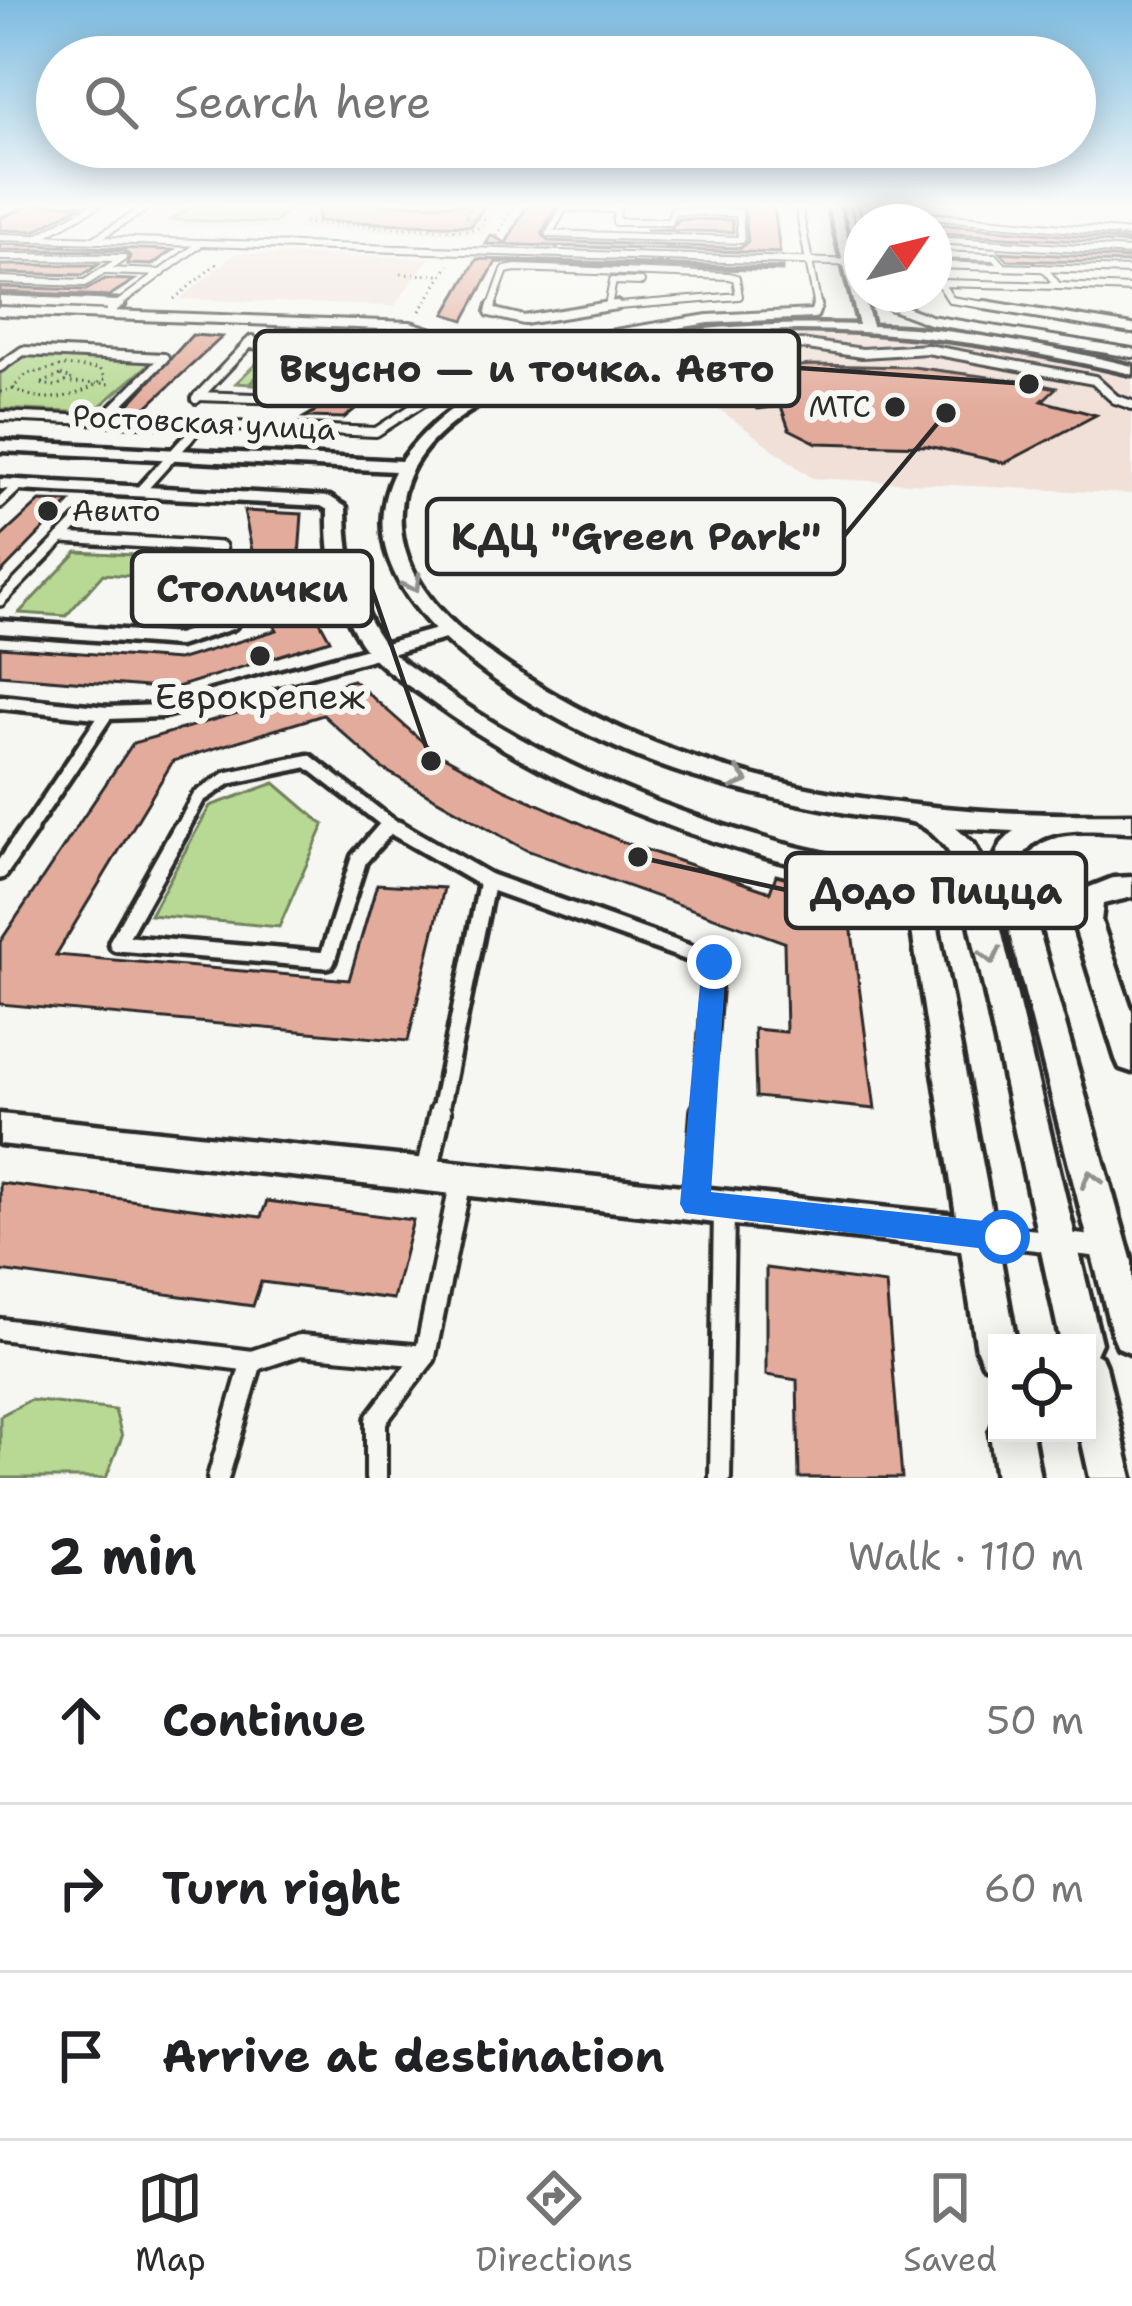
<!DOCTYPE html>
<html lang="en">
<head>
<meta charset="utf-8">
<style>
	body { margin:0; font-family:"Shantell Sans",sans-serif; background:#f6f6f6; color:#202124 }
	.controls { position:absolute; right:36px; bottom:36px; display:grid; overflow:hidden; border-radius:0px; box-shadow:0 6px 30px #0003 }
	.controls button { width:108px; height:108px; display:grid; place-items:center; padding:0; border:0; border-bottom:3px solid #e0e0e0; background:#fff; color:#202124; font:60px sans-serif }
	.compass { position:absolute; left:844px; top:204px; width:108px; height:108px; border-radius:50%; background:#fff; box-shadow:0 6px 30px #0003; rotate:55deg }
	.stop { position:absolute; width:36px; height:36px; margin:-27px; border:9px solid #1a73e8; border-radius:50%; background:#fff }
	.stop.end { background:#1a73e8; border-color:#fff; box-shadow:0 3px 12px #0008 }
	.list { margin:0; padding:0; list-style:none }
	h2 { display:flex; justify-content:space-between; align-items:center; height:156px; margin:0; padding:0 48px; font-size:51px }
	h2 small { font-size:39px; font-weight:400; color:#757577 }
	.list li { display:grid; grid-template-columns:78px 1fr auto; gap:36px; align-items:center; box-sizing:border-box; height:168px; padding:0 48px; border-top:3px solid #e0e0e0 }
	.list b { display:block; font-size:45px; white-space:nowrap }
	.list em { font-size:39px; font-style:normal; color:#757577 }
	.icon { flex:none; width:66px; height:66px; fill:none; stroke:currentColor; stroke-width:2; stroke-linecap:round; stroke-linejoin:round }
	.map { position:relative; flex:none; width:1132px; height:1478px; overflow:hidden }
	.search { position:absolute; background:#fff; box-shadow:0 6px 30px #0003; left:36px; right:36px; top:36px; height:132px; display:flex; align-items:center; gap:30px; box-sizing:border-box; padding:0 42px; border-radius:66px; color:#757577; font-size:45px }
	.sheet { height:660px; background:#fff }
	nav { display:flex; justify-content:space-around; align-items:center; box-sizing:border-box; height:168px; border-top:3px solid #e0e0e0; background:#fff; font-size:33px; color:#757577 }
	nav a { display:grid; justify-items:center; gap:6px }
	nav .on { color:#2b2b2b }
	.map>svg:first-child { display:block }
	.built { fill:#f0e0d8 }
	.green { fill:#b7d993; stroke:#71825f; stroke-width:3 }
	.building { fill:#e3ab9b; stroke:#2b2b2b; stroke-width:3 }
	.lines { fill:none; stroke-linecap:round; stroke-linejoin:round }
	.lane-far5-casing { stroke:#2b2b2b; stroke-width:10 }
	.lane-far4-casing { stroke:#2b2b2b; stroke-width:14 }
	.lane-far3-casing { stroke:#2b2b2b; stroke-width:16 }
	.lane-far2-casing { stroke:#2b2b2b; stroke-width:21 }
	.lane-far1-casing { stroke:#2b2b2b; stroke-width:24 }
	.lane-casing { stroke:#2b2b2b; stroke-width:28 }
	.street-casing { stroke:#2b2b2b; stroke-width:9 }
	.path-far1 { stroke:#2b2b2b; stroke-width:3; stroke-dasharray:1.5 4.5; stroke-linecap:butt }
	.path { stroke:#2b2b2b; stroke-width:6; stroke-dasharray:4.5 12; stroke-linecap:butt }
	.lane-far5 { stroke:#f6f6f2; stroke-width:6 }
	.lane-far4 { stroke:#f6f6f2; stroke-width:8 }
	.lane-far3 { stroke:#f6f6f2; stroke-width:9 }
	.lane-far2 { stroke:#f6f6f2; stroke-width:12 }
	.lane-far1 { stroke:#f6f6f2; stroke-width:15 }
	.lane { stroke:#f6f6f2; stroke-width:20 }
	.street { fill:#f6f6f2; fill-rule:evenodd }
	.oneway { stroke:#90908e }
	.route { fill:#1a73e8 }
	.poi-dot { fill:#2b2b2b; stroke:#f6f6f2; stroke-width:4.5 }
	.labels { text-anchor:middle; stroke-width:12; stroke-linejoin:round; paint-order:stroke }
	.far-poi-label { font-size:30px; fill:#2b2b2b; stroke:#f6f6f2; text-anchor:end }
	.far-street-label { font-size:30px; fill:#2b2b2b; stroke:#f6f6f2 }
	.poi-label { font-size:36px; fill:#2b2b2b; stroke:#f6f6f2 }
	.leader { fill:none; stroke:#2b2b2b; stroke-width:4.5 }
	.callout-dot { fill:#2b2b2b; stroke:#f6f6f2; stroke-width:4.5 }
	.callout { fill:#f6f6f2; stroke:#2b2b2b; stroke-width:4.5 }
	.callout-label { font-size:39px; text-anchor:middle; font-weight:bold; fill:#2b2b2b }
</style>
</head>
<body>
<div class="map">
<svg width="1132" height="1478" viewBox="0 0 1132 1478">
	<rect width="100%" height="100%" fill="#f6f6f2"/>
	<filter id="ink" filterUnits="userSpaceOnUse"><feTurbulence type="fractalNoise" baseFrequency=".00833" numOctaves="2"/><feDisplacementMap in="SourceGraphic" scale="24" xChannelSelector="R" yChannelSelector="G"/><feConvolveMatrix kernelMatrix="1 2 1 2 8 2 1 2 1" color-interpolation-filters="sRGB"/></filter>
	<g filter="url(#ink)">
		<g class="built">
			<path d="M164 204H502L484 234 132 225Z"/>
			<path d="M236 253 429 258 394 306 180 299Z"/>
			<path d="M757 336 840 335 941 342 1014 351 1132 376V494L812 478 641 351Z"/>
		</g>
		<g class="green">
			<path d="M195 204H306L294 207 274 223 171 220Z"/>
			<path d="M28 353 155 359 92 413 0 409V372Z"/>
			<path d="M267 353 290 354 275 372 323 374 312 388 251 385 263 370 249 384 236 383Z"/>
			<path d="M77 552 171 557 173 579 103 574 66 616 19 613Z"/>
			<path d="M275 783 324 825 279 927 150 915 210 806Z"/>
			<path d="M30 1400 115 1410 122 1437 106 1478H0V1416Z"/>
		</g>
		<g class="building">
			<path d="M32 204H83L35 231 0 230V219Z"/>
			<path d="M318 204H486L471 226 318 221Z"/>
			<path d="M528 204H558L542 233 548 241 741 248 748 241 744 207 688 204 774 205 780 253 486 244 491 235 506 243Z"/>
			<path d="M679 219 732 220 733 232 645 230 671 229Z"/>
			<path d="M934 224 1132 241V244L934 233Z"/>
			<path d="M0 244 173 250 152 265 127 264 130 256 124 251 0 250Z"/>
			<path d="M1000 252 1132 259V263L1008 260Z"/>
			<path d="M477 259 782 268V271L496 262 464 320 445 314Z"/>
			<path d="M0 265H98L83 275 0 273Z"/>
			<path d="M105 279 134 280 109 296 0 292V287L86 290Z"/>
			<path d="M192 335 222 337 139 414 121 413Z"/>
			<path d="M812 365 913 367 1027 382 1056 388 1042 401 1096 415 1005 463 928 446 817 443 789 429 781 406 758 409 706 374Z"/>
			<path d="M390 368 396 376 344 418 305 417Z"/>
			<path d="M40 501 70 502 0 574V538Z"/>
			<path d="M244 511 302 514 299 557 305 594 330 640 171 689 0 675V647L178 660 277 630 263 605Z"/>
			<path d="M353 680 431 749 504 789 623 842 770 892 776 875 847 893 875 1109 756 1097 754 1029 786 1032 784 942 526 850 383 769 323 715 173 761 56 955 349 980 377 884 444 888 408 1041 0 1004V942L133 743Z"/>
			<path d="M0 1183 261 1217 267 1201 413 1220 393 1299 261 1282 253 1306 0 1271Z"/>
			<path d="M766 1268 886 1284 902 1478H799L797 1380 766 1375Z"/>
		</g>
		<g class="lines">
			<g class="lane-far5-casing">
				<g id="lane-far5">
					<path d="M798 204 818 308"/>
					<path d="M854 204 862 232"/>
					<path d="M564 208 617 209 616 222H670L673 211 739 213 741 240 549 234Z"/>
					<path d="M0 212 23 204"/>
					<path d="M895 213 1132 234"/>
					<path d="M0 237 862 263"/>
					<path d="M39 237 98 204"/>
					<path d="M97 238 152 204"/>
					<path d="M934 240 1132 252"/>
					<path d="M934 255 995 257 1004 267"/>
					<path d="M0 257 122 258"/>
					<path d="M934 265 1132 271"/>
					<path d="M105 271 162 273"/>
					<path d="M0 280 85 283 123 258"/>
					<path d="M1058 286 1132 289"/>
					<path d="M886 294 891 308"/>
					<path d="M608 306 613 281 641 282"/>
					<path d="M113 308 200 244"/>
					<path d="M491 308 505 270 516 268 729 276 736 278 739 296 594 308"/>
					<path d="M1004 308 951 300 940 283 1058 286 1044 268"/>
				</g>
			</g>
			<g class="lane-far4-casing">
				<g id="lane-far4">
					<path d="M492 305 490 312 524 320 616 305"/>
					<path d="M890 305 930 320 1132 353"/>
					<path d="M985 305 1132 329"/>
					<path d="M111 310 117 305"/>
					<path d="M0 311 410 326 542 368"/>
					<path d="M567 362 624 352 668 357 801 344 862 353 927 349 1094 380 1115 399 1132 405"/>
					<path d="M0 367 23 351 164 358 102 420"/>
					<path d="M198 396 313 400 391 358 360 349 248 344"/>
					<path d="M196 399 252 340"/>
					<path d="M0 416 376 432 447 386 560 343 708 319 814 314 817 305"/>
					<path d="M186 441 201 424"/>
				</g>
			</g>
			<g class="lane-far3-casing">
				<g id="lane-far3">
					<path d="M140 491 188 438"/>
					<path d="M0 503 19 485"/>
					<path d="M61 538 221 547 230 612"/>
					<path d="M0 601 80 519"/>
				</g>
			</g>
			<g class="lane-far2-casing">
				<g id="lane-far2">
					<path d="M0 627 178 640 231 623 229 609"/>
					<path d="M0 702 107 713 161 711 448 632"/>
					<path d="M389 824 402 832"/>
					<path d="M27 832 107 713"/>
					<path d="M180 832 199 797 228 778 308 761 389 824"/>
					<path d="M382 832 389 824"/>
				</g>
			</g>
			<g class="lane-far1-casing">
				<g id="lane-far1">
					<path d="M181 829 117 943 327 960 359 859 385 829"/>
					<path d="M397 829 487 881 714 962 702 1115"/>
					<path d="M0 871 29 829"/>
					<path d="M439 1115 487 881"/>
				</g>
			</g>
			<g class="lane-casing">
				<g id="lane">
					<path d="M427 1173 440 1112"/>
					<path d="M695 1203 702 1112"/>
					<path d="M1009 1237 1102 1247"/>
					<path d="M0 1329 252 1361 300 1345 425 1356"/>
					<path d="M218 1478 252 1361"/>
					<path d="M376 1478V1420L425 1356 461 1180"/>
					<path d="M720 1478 724 1209"/>
				</g>
			</g>
			<g class="street-casing">
				<g id="street">
					<path d="M828 204H838L872 326C959 328 1047 346 1132 366V374C932 327 682 296 494 397 450 421 404 455 401 510 396 573 446 623 494 656 681 789 907 818 1132 814V832C1095 832 1034 820 1020 864L1132 1262V1353L1118 1347 1112 1333 992 864 1002 843 1014 831 956 828 974 844 986 868 1101 1343 1096 1354 1101 1357 1107 1371 1132 1478H1090L1080 1433H1087V1343H1061L958 868C952 852 932 829 915 823 896 817 872 818 852 814 798 804 745 792 692 776 586 744 322 617 395 471L0 451V441L401 461C493 331 714 322 859 325Z"/>
					<path d="M0 296 118 301 124 305 118 309 0 304Z"/>
					<path d="M0 479 330 497 346 507C346 552 354 600 380 638 393 658 416 670 435 684 537 758 652 806 773 841 826 856 880 862 930 886L993 1218 1016 1225 1022 1237 1016 1249 1000 1254 1016 1343H997V1370L983 1364 977 1350 961 1250 0 1144V1114L956 1215 907 898C860 875 808 870 758 855 640 820 528 773 429 700 404 682 377 667 360 641 335 602 327 555 328 510L321 506 0 489Z"/>
					<path d="M1132 877V897L1103 904 1101 921 1132 1011V1072L1120 1068 1116 1059 1073 921 1080 891 1113 878Z"/>
					<path d="M996 1418 997 1433H1032L1040 1478H996L990 1433Z"/>
				</g>
			</g>
			<g class="path-far1">
				<path d="M351 204 302 223 467 230 482 227 484 219 464 217 473 205"/>
				<path d="M497 236 514 204"/>
				<path d="M401 274 441 275"/>
				<path d="M174 299 220 261"/>
				<path d="M420 311 449 265"/>
				<path d="M64 366 99 369 106 378C79 398 43 406 13 388L27 374Z"/>
				<path d="M61 375 72 379 56 386 40 384Z"/>
				<path d="M71 383 113 384"/>
				<path d="M0 392 15 389"/>
			</g>
			<path class="path" d="M1034 882 1071 885"/>
			<use href="#lane-far5" class="lane-far5"/>
			<use href="#lane-far4" class="lane-far4"/>
			<use href="#lane-far3" class="lane-far3"/>
			<use href="#lane-far2" class="lane-far2"/>
			<use href="#lane-far1" class="lane-far1"/>
			<use href="#lane" class="lane"/>
			<use href="#street" class="street"/>
		</g>
		<defs><path id="oneway-chevron" d="M-2-3.5L2.5 0L-2 3.5" fill="none" stroke-width="1.6" stroke-linecap="round" stroke-linejoin="round" transform="scale(3)"/></defs>
		<g class="oneway">
			<use href="#oneway-chevron" transform="translate(413 584) rotate(60)"/>
			<use href="#oneway-chevron" transform="translate(740 779) rotate(15)"/>
			<use href="#oneway-chevron" transform="translate(991 956) rotate(77)"/>
			<use href="#oneway-chevron" transform="translate(1091 1179) rotate(-105)"/>
		</g>
	</g>
	<linearGradient id="sky" x2="0" y2="1"><stop stop-color="#7bbbe0"/><stop offset="0.5" stop-color="#fbfbf9"/><stop offset="1" stop-color="#fbfbf9" stop-opacity="0"/></linearGradient>
	<rect width="1132" height="411" fill="url(#sky)"/>
	<path class="route" d="M714 953 726 962 711 1192 1003 1223 1014 1227 1018 1237 1014 1247 1003 1251 685 1213 680 1204 702 962Z"/>
	<g class="poi-dot">
		<circle cx="895" cy="407" r="12"/>
		<circle cx="48" cy="511" r="12"/>
		<circle cx="260" cy="656" r="12"/>
	</g>
	<g class="labels">
		<g class="far-poi-label">
			<text x="871" y="417">МТС</text>
			<text x="72" y="521" text-anchor="start">Авито</text>
		</g>
		<g class="far-street-label">
			<text transform="translate(204 423) rotate(3)" y="10">Ростовская улица</text>
		</g>
		<g class="poi-label">
			<text x="260" y="709">Еврокрепеж</text>
		</g>
	</g>
	<path class="leader" d="M1029 384L799 368M946 413L844 536M431 761L372 589M638 857L786 890"/>
	<g class="callout-dot">
		<circle cx="1029" cy="384" r="12"/>
		<circle cx="946" cy="413" r="12"/>
		<circle cx="431" cy="761" r="12"/>
		<circle cx="638" cy="857" r="12"/>
	</g>
	<g class="callout">
		<rect x="255" y="331" width="544" height="75" rx="12"/>
		<rect x="427" y="499" width="417" height="75" rx="12"/>
		<rect x="132" y="551" width="240" height="75" rx="12"/>
		<rect x="786" y="853" width="300" height="75" rx="12"/>
	</g>
	<g class="callout-label">
		<text x="527" y="382">Вкусно — и точка. Авто</text>
		<text x="636" y="550">КДЦ "Green Park"</text>
		<text x="252" y="602">Столички</text>
		<text x="936" y="904">Додо Пицца</text>
	</g>
</svg>
<div class="controls">
<button><svg class="icon" aria-label="locate" viewBox="0 0 24 24"><circle cx="12" cy="12" r="6"/><path d="M12 2v4M12 18v4M2 12h4M18 12h4"/></svg></button>
</div>
<svg class="compass" viewBox="-18 -18 36 36"><path d="M0-13l5 13h-10z" fill="#e53935"/><path d="M0 13l5-13h-10z" fill="#757577"/></svg>
<div class="stop" style="left:1003px;top:1237px"></div>
<div class="stop end" style="left:714px;top:962px"></div>
<div class="search"><svg class="icon" aria-label="search" viewBox="0 0 24 24"><circle cx="10" cy="10" r="6"/><path d="M15 15l6 6"/></svg>Search here</div>
</div>
<section class="sheet">
<h2>2 min<small>Walk · 110 m</small></h2>
<ul class="list">
<li><svg class="icon" aria-label="ahead" viewBox="0 0 24 24"><path d="M12 20V5M6 11l6-6 6 6"/></svg><div><b>Continue</b></div><em>50 m</em></li>
<li><svg class="icon" aria-label="right" viewBox="0 0 24 24"><path d="M7 20v-9h11M14 6l5 5-5 5"/></svg><div><b>Turn right</b></div><em>60 m</em></li>
<li><svg class="icon" aria-label="arrive" viewBox="0 0 24 24"><path d="M6 21V4h12l-3 4 3 4H6"/></svg><div><b>Arrive at destination</b></div></li>
</ul>
</section>
<nav>
<a class="on"><svg class="icon" aria-label="map" viewBox="0 0 24 24"><path d="M3 6l6-2 6 2 6-2v14l-6 2-6-2-6 2zM9 4v14M15 6v14"/></svg>Map</a>
<a><svg class="icon" aria-label="directions" viewBox="0 0 24 24"><path d="M12 3l9 9-9 9-9-9zM9 14v-3h6M13 9l2 2-2 2"/></svg>Directions</a>
<a><svg class="icon" aria-label="saved" viewBox="0 0 24 24"><path d="M7 4h10v16l-5-4-5 4z"/></svg>Saved</a>
</nav>
</body>
</html>
